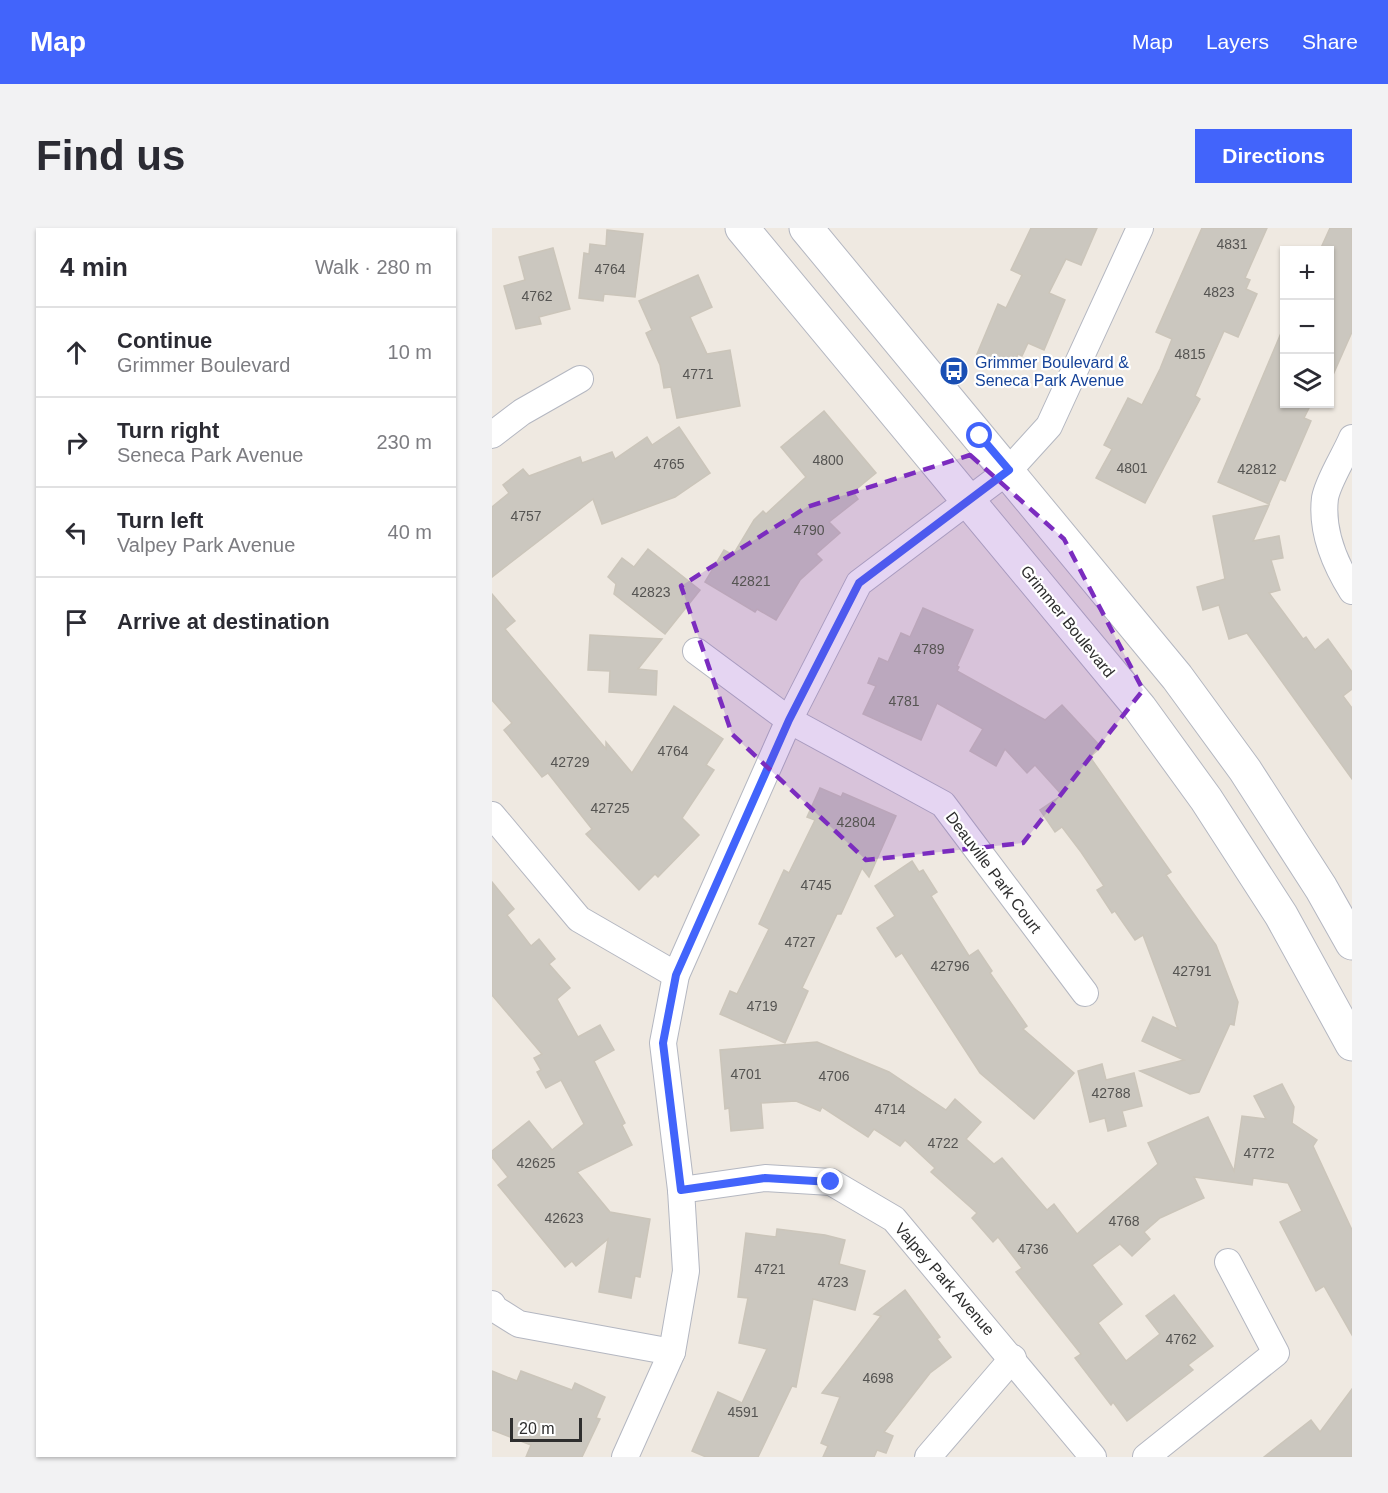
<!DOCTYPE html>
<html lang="en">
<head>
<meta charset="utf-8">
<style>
	body { margin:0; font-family:Helvetica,sans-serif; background:#f2f2f3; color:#2b2b33 }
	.controls { position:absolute; right:18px; top:18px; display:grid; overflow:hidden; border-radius:0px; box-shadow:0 2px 4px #0004 }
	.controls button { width:54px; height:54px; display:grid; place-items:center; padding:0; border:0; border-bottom:2px solid #e1e1e2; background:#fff; color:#2b2b33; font:30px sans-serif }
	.scale { position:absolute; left:18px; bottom:15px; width:72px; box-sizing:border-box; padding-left:6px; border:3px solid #2e2e2e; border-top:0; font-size:16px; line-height:21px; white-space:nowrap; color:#2e2e2e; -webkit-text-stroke:4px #fff; paint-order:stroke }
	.stop { position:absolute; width:18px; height:18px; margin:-14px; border:4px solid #4264fb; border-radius:50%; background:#fff }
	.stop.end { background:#4264fb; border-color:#fff; box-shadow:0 2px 6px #0008 }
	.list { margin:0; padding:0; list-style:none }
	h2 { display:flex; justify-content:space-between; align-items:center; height:78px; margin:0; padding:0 24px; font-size:26px }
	h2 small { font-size:20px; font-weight:400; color:#7c7c81 }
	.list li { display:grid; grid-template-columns:39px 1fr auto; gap:18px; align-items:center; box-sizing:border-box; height:90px; padding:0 24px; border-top:2px solid #e1e1e2 }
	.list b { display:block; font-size:22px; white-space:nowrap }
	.list p { margin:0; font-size:20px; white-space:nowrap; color:#7c7c81 }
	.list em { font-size:20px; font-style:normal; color:#7c7c81 }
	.icon { flex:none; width:33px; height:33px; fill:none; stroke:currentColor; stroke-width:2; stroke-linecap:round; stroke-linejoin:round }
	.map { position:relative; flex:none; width:860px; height:1229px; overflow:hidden; border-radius:0px }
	header { display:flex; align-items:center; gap:36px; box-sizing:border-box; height:84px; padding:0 30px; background:#4264fb; color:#fff }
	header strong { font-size:28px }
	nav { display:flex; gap:33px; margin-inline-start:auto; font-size:21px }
	.intro { display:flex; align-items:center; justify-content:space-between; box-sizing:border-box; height:144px; padding:0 36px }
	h1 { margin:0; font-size:42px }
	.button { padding:15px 27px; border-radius:0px; background:#4264fb; color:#fff; font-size:21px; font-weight:700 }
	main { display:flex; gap:36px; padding:0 36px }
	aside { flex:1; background:#fff; border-radius:0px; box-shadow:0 2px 4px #0004 }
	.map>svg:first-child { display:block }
	.building { fill:#cbc7bf; stroke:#cbc5ba; stroke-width:1.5 }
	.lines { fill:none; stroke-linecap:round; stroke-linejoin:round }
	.street-casing { stroke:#b4b7c1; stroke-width:28 }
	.secondary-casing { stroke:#b4b7c1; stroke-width:35 }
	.street { stroke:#fff; stroke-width:26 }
	.secondary { stroke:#fff; stroke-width:33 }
	.route { stroke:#4264fb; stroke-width:8 }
	.marked { fill:#7b2cbf; fill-opacity:0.2; stroke:#7b2cbf; stroke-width:4.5; stroke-dasharray:12 8; stroke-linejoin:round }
	.labels { text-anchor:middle; stroke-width:4.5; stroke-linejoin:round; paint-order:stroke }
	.number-label { font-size:14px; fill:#555452 }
	.transit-label { font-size:16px; fill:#164399; stroke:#fff; text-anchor:start }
	.street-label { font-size:16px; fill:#2e2e2e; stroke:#fff }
</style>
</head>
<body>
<header>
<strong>Map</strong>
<nav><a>Map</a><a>Layers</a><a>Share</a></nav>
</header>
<div class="intro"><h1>Find us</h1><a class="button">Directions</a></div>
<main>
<aside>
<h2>4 min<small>Walk · 280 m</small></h2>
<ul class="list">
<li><svg class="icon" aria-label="ahead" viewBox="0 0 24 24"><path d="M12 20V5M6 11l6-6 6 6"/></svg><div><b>Continue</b><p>Grimmer Boulevard</p></div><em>10 m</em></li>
<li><svg class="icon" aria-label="right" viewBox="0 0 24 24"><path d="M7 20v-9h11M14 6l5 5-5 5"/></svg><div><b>Turn right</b><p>Seneca Park Avenue</p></div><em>230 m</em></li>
<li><svg class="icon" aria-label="left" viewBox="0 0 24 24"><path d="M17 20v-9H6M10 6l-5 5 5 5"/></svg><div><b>Turn left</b><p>Valpey Park Avenue</p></div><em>40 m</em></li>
<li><svg class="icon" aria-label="arrive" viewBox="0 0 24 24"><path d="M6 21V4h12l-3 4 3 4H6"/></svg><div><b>Arrive at destination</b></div></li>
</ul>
</aside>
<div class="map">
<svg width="860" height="1229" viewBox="0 0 860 1229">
	<rect width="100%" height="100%" fill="#efe9e1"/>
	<g class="building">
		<path d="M539 0H605L589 37 574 31 557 65 573 72 552 122 536 115 530 128 526 126 520 141 485 126 506 76 514 80 530 47 519 42Z"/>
		<path d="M710 0H775L753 50 758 52 754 61 765 66 746 109 732 103 703 168 708 171 653 275 604 250 620 221 612 217 636 170 650 177 668 141 680 111 664 104Z"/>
		<path d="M838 0H860V104L837 156V22H828Z"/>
		<path d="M115 2 151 6 143 69 112 66 111 73 87 70 92 25 97 26 98 16 114 18Z"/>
		<path d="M61 20 78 81 47 89 49 96 24 101 12 58 33 52 27 29Z"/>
		<path d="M206 47 220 79 198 89 215 126 238 122 248 178 185 190 179 159 172 160 168 137 154 105 160 102 147 73Z"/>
		<path d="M792 98V176H819L812 190 819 193 793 253 788 251 777 276 726 254Z"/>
		<path d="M332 183 384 245 361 264 366 271 337 294 348 305 324 326 330 332 308 352 284 392 265 381 263 384 213 354 232 322 241 327 262 292 271 283 274 286 314 249 289 219Z"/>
		<path d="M187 199 218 245 183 269 110 296 101 271 0 349V279L17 265 11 257 31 241 37 248 88 229 90 235 120 224 123 231 155 209 160 217Z"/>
		<path d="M777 277 761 313 787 308 791 330 779 332 788 362 777 365 811 411 814 409 823 422 836 411 860 444V461L851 468 860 480V551L755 405 737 411 727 377 711 382 705 359 733 351 721 288Z"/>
		<path d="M156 321 208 362 173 406 122 366 124 356 116 349 130 330 142 339Z"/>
		<path d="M0 366 23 393 13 401 114 521V514L140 545 182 478 231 511 214 537 222 542 190 590 207 607 166 649 163 646 147 662 94 606 100 601 56 545 50 549 12 502 20 495 0 472Z"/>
		<path d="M431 380 481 402 465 438 467 439 465 443 553 492 570 477 609 519 598 529 679 644 674 647 724 717 746 774 742 797 738 796 707 864 698 866 648 843 692 832 650 813 661 789 686 801 651 707 643 712 623 683 620 685 605 662 612 658 589 624 570 599 563 604 548 582 570 567 543 537 535 545 513 521 504 538 478 523 491 501 445 475 429 512 371 486 384 458 376 455 387 430 396 434 409 405 418 409Z"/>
		<path d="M98 407 170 411 146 441 165 443 164 467 117 464 118 443 96 442Z"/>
		<path d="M328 560 349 569 351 565 404 588 377 649 370 640 349 686H345L310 760 316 763 293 815 228 786 238 763 245 766 277 701 267 696 292 642 297 645 323 592 315 589Z"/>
		<path d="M420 633 427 644 431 642 445 664 439 668 477 728 486 722 500 743 498 745 535 798 531 801 582 845 542 891 488 845 410 725 404 729 385 700 403 688 383 658Z"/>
		<path d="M0 654 22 681 15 687 39 718 47 711 63 731 57 736 78 760 65 771 86 809 108 797 122 822 102 833 133 895 130 897 140 917 85 944 118 984 158 991 148 1049 143 1048 139 1070 107 1064 116 1011 84 1038 80 1033 73 1039 6 957 16 949 0 929V923L37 893 60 922 92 896 69 852 54 860 45 844 49 842 42 830 50 826 0 767Z"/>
		<path d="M325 814 397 844 454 882 463 871 489 894 474 911 502 936 510 930 555 982 562 976 585 1006 666 936 656 915 716 889 742 943 750 888 774 891 762 868 790 856 802 879 800 895 825 912 821 918 860 1002V1107L832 1058 824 1063 788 994 810 983 796 955 761 950 760 957 702 949 712 970 668 990 652 1004 658 1011 640 1028 628 1016 600 1037 630 1076 606 1095 634 1133 668 1106 654 1088 682 1067 721 1118 696 1137 701 1142 635 1193 621 1174 619 1177 583 1130 589 1126 524 1044 530 1040 506 1009 501 1014 480 990 485 985 439 944 443 940 413 912 408 918 382 901 376 909 330 879 328 883 304 873 269 875 271 900 239 903 237 880 233 881 228 822Z"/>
		<path d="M610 836 614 852 642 845 650 878 630 883 634 898 616 903 613 890 598 894 586 843Z"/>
		<path d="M285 1001 333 1007 353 1012 347 1036 373 1043 363 1082 321 1071 304 1159 300 1158 266 1229H214L200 1223 226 1164 250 1175 275 1121 247 1115 256 1070 246 1069 254 1005 284 1009Z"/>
		<path d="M413 1062 448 1109 445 1111 459 1129 438 1145 392 1204 401 1208 394 1225 385 1222 382 1229H331L336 1218 329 1215 348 1169 330 1165 389 1088 382 1086Z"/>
		<path d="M0 1143 25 1153 29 1143 80 1162 83 1155 113 1169 104 1190 108 1191 90 1229H34L39 1217 0 1202Z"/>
		<path d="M860 1161V1229H772L819 1192 828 1204Z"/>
	</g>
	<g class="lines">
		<g class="street-casing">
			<g id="street">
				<path d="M0 207 30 184 88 151"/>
				<path d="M860 210C853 227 836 253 833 270 829 303 843 336 860 363"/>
				<path d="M204 423 297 492 451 576 593 765"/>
				<path d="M0 587 87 691 184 747"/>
				<path d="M189 962 273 950 339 954 402 991 601 1229"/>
				<path d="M0 1076 3 1081 27 1096 180 1124"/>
				<path d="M133 1229 180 1124 194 1043 189 962 171 815 184 747 297 492 367 355 517 242 557 198 648 0"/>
				<path d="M436 1229 521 1130"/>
				<path d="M654 1229 784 1125 736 1034"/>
			</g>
		</g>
		<g class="secondary-casing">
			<g id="secondary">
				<path d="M250 0 648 480 714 571 789 687 860 816"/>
				<path d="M314 0 685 449 753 542 829 660 860 715"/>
			</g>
		</g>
		<use href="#street" class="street"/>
		<use href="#secondary" class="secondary"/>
	</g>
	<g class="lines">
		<path class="route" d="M339 954 273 950 189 962 171 815 184 747 297 492 367 355 517 242 488 208"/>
	</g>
	<path class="marked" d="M478 227 572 311 651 462 531 615 374 632 240 506 189 358 315 279Z"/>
	<defs>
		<g id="bus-disc" transform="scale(1.5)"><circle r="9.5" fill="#1a4fb4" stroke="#fff"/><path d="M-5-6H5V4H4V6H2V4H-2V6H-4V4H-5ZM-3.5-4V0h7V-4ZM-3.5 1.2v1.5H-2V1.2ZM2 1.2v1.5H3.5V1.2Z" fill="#fff"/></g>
	</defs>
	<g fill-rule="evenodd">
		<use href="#bus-disc" x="462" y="143"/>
	</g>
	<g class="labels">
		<g class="number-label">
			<text x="740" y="21">4831</text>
			<text x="118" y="46">4764</text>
			<text x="727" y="69">4823</text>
			<text x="45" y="73">4762</text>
			<text x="698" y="131">4815</text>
			<text x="206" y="151">4771</text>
			<text x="336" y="237">4800</text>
			<text x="177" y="241">4765</text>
			<text x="640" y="245">4801</text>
			<text x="765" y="246">42812</text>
			<text x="34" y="293">4757</text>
			<text x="317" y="307">4790</text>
			<text x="259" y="358">42821</text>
			<text x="159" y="369">42823</text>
			<text x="437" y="426">4789</text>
			<text x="412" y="478">4781</text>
			<text x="181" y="528">4764</text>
			<text x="78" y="539">42729</text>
			<text x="118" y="585">42725</text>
			<text x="364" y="599">42804</text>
			<text x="324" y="662">4745</text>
			<text x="308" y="719">4727</text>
			<text x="458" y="743">42796</text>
			<text x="700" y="748">42791</text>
			<text x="270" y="783">4719</text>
			<text x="254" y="851">4701</text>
			<text x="342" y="853">4706</text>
			<text x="619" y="870">42788</text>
			<text x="398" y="886">4714</text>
			<text x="451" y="920">4722</text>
			<text x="767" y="930">4772</text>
			<text x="44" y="940">42625</text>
			<text x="72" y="995">42623</text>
			<text x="632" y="998">4768</text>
			<text x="541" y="1026">4736</text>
			<text x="278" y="1046">4721</text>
			<text x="341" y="1059">4723</text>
			<text x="689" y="1116">4762</text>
			<text x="386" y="1155">4698</text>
			<text x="251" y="1189">4591</text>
		</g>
		<g class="transit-label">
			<text x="483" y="140">Grimmer Boulevard &amp;<tspan x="483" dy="18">Seneca Park Avenue</tspan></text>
		</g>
		<g class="street-label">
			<text transform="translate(576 393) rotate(51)" y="6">Grimmer Boulevard</text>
			<text transform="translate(502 644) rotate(53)" y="6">Deauville Park Court</text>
			<text transform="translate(453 1051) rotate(49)" y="6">Valpey Park Avenue</text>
		</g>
	</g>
</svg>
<div class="controls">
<button>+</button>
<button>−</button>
<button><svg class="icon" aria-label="layers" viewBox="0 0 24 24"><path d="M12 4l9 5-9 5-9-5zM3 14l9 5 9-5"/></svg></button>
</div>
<div class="scale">20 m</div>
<div class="stop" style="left:488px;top:208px"></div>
<div class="stop end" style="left:339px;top:954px"></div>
</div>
</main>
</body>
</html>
